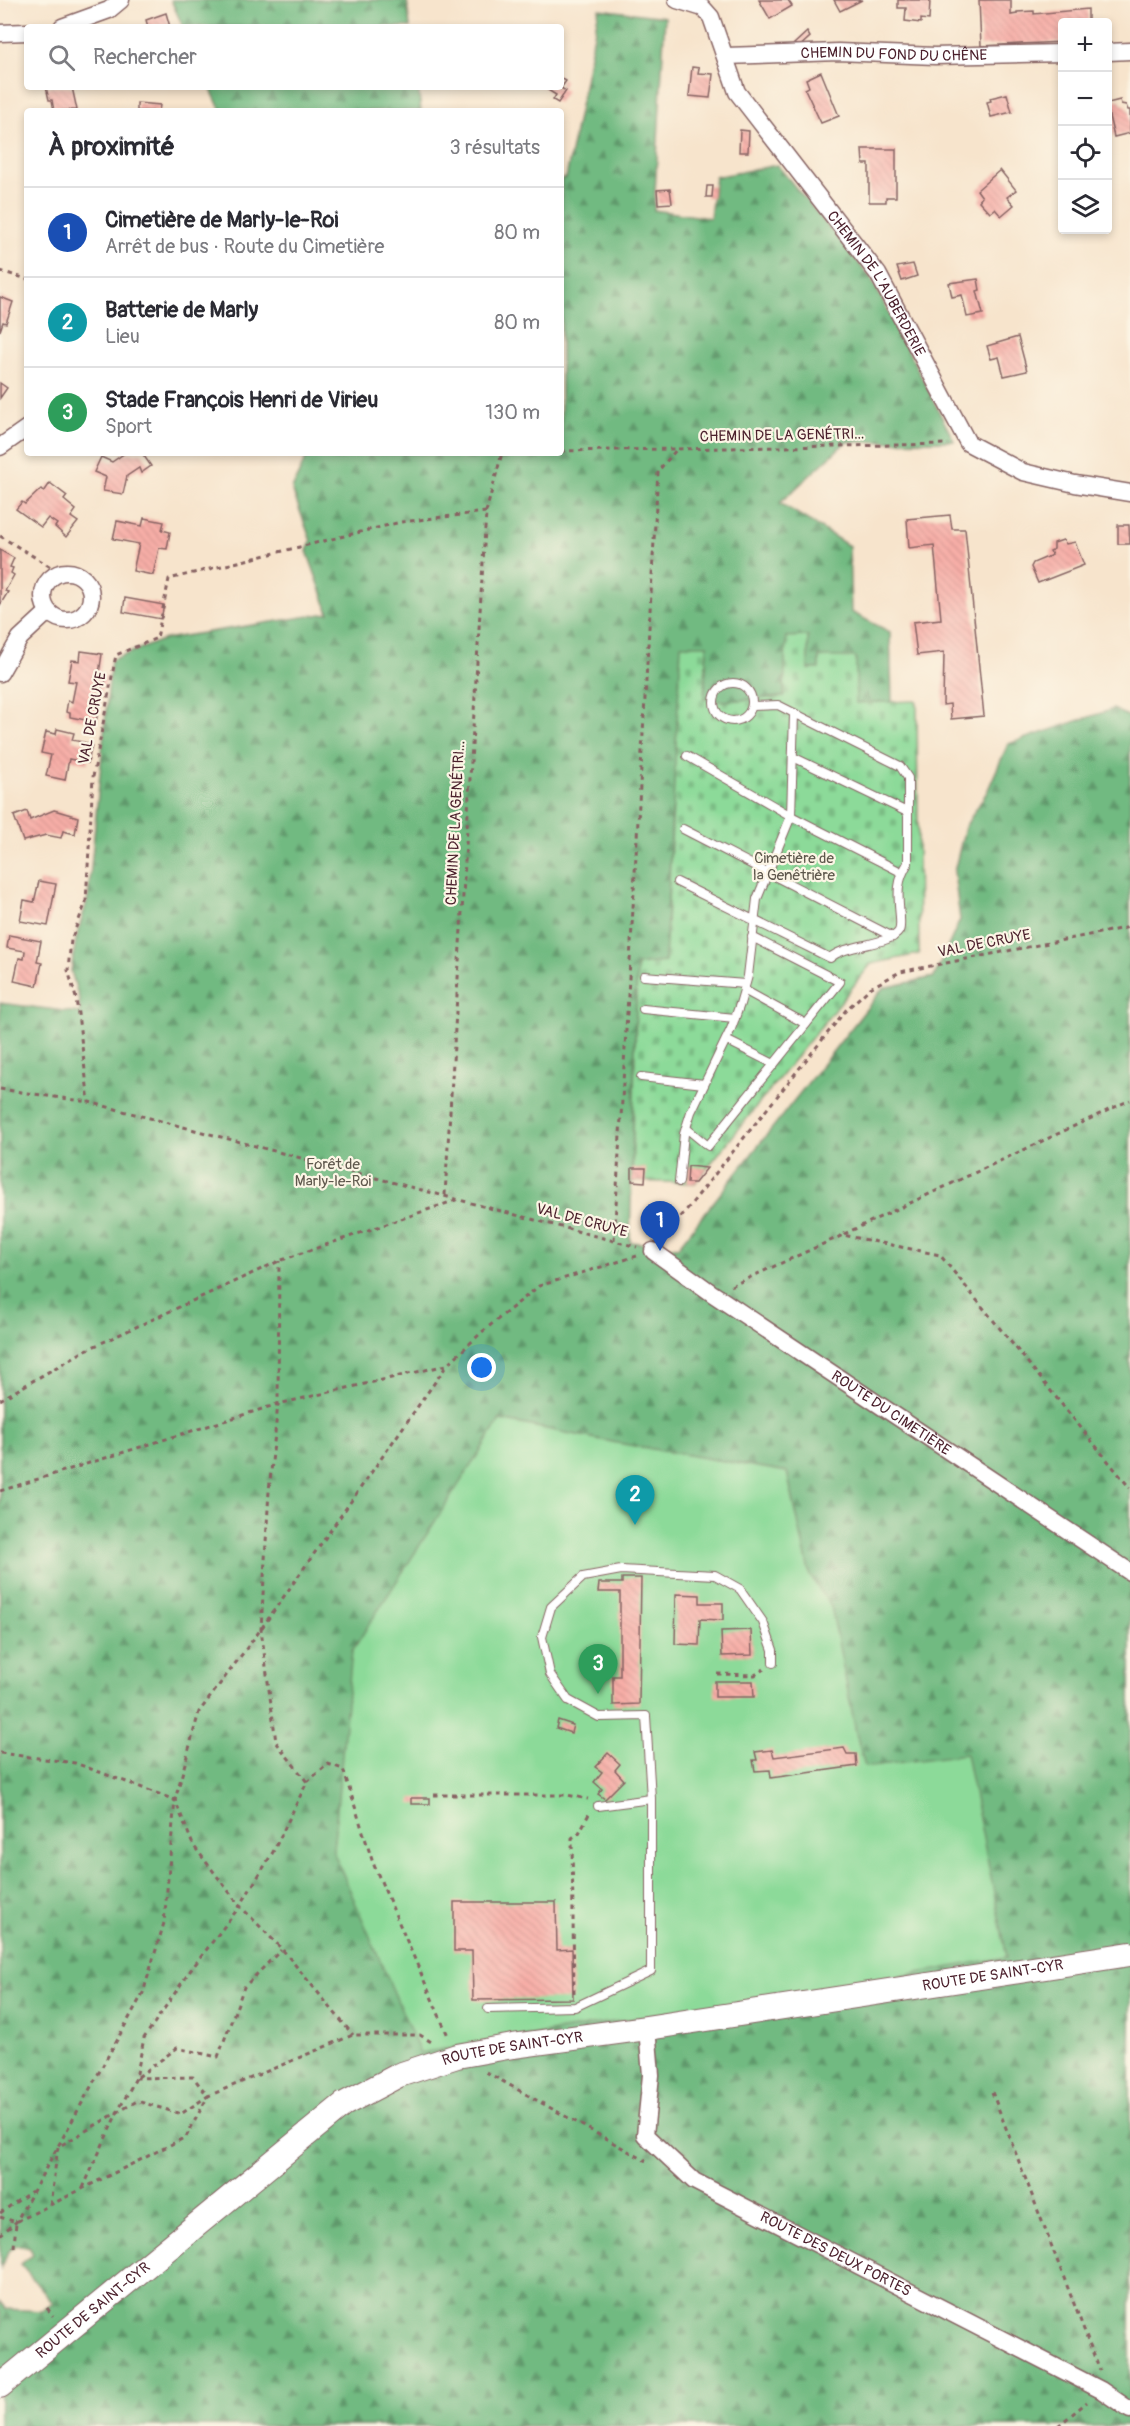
<!DOCTYPE html>
<html lang="fr">
<head>
<meta charset="utf-8">
<style>
	body { margin:0; font-family:Pangolin,sans-serif; background:#f2f2f3; color:#2b2b33 }
	.controls { position:absolute; right:18px; top:18px; display:grid; overflow:hidden; border-radius:6px; box-shadow:0 3px 9px #0003 }
	.controls button { width:54px; height:54px; display:grid; place-items:center; padding:0; border:0; border-bottom:2px solid #e1e1e2; background:#fff; color:#2b2b33; font:30px sans-serif }
	.you { position:absolute; left:482px; top:1368px; width:21px; height:21px; margin:-15px; border:4px solid #fff; border-radius:50%; background:#1a73e8; box-shadow:0 0 0 9px #1a73e833 }
	.badge { display:grid; place-items:center; width:39px; height:39px; border-radius:50%; background:#c8321e; color:#fff; font-size:20px; font-weight:700 }
	.pin { position:absolute; translate:-50% -50px; filter:drop-shadow(0 2px 3px #0008) }
	.pin::after { content:''; position:absolute; top:32px; width:21px; height:18px; background:inherit; clip-path:polygon(0 0,100% 0,50% 100%) }
	.list { margin:0; padding:0; list-style:none }
	h2 { display:flex; justify-content:space-between; align-items:center; height:78px; margin:0; padding:0 24px; font-size:26px }
	h2 small { font-size:20px; font-weight:400; color:#7c7c81 }
	.list li { display:grid; grid-template-columns:39px 1fr auto; gap:18px; align-items:center; box-sizing:border-box; height:90px; padding:0 24px; border-top:2px solid #e1e1e2 }
	.list b { display:block; font-size:22px; white-space:nowrap }
	.list p { margin:0; font-size:20px; white-space:nowrap; color:#7c7c81 }
	.list em { font-size:20px; font-style:normal; color:#7c7c81 }
	.icon { flex:none; width:33px; height:33px; fill:none; stroke:currentColor; stroke-width:2; stroke-linecap:round; stroke-linejoin:round }
	.map { position:relative; flex:none; width:1130px; height:2426px; overflow:hidden }
	.search { position:absolute; background:#fff; box-shadow:0 3px 9px #0003; left:24px; top:24px; width:540px; height:66px; display:flex; align-items:center; gap:15px; box-sizing:border-box; padding:0 21px; border-radius:6px; color:#7c7c81; font-size:22px }
	.panel { position:absolute; background:#fff; box-shadow:0 3px 9px #0003; left:24px; top:108px; width:540px; height:348px; border-radius:6px }
	.map>svg:first-child { display:block }
	.forest { fill:url(#forest-firs); stroke:#5e6c56; stroke-width:1.5; fill-rule:evenodd }
	.cemetery { fill:url(#cemetery-stones); stroke:#6b7c62; stroke-width:1.5 }
	.pitch { fill:#8cda99; stroke:#6b7c62; stroke-width:1.5 }
	.building { fill:url(#building-back-hatch) }
	.lines { fill:none; stroke-linecap:round; stroke-linejoin:round }
	.service-casing { stroke:#876463; stroke-width:10 }
	.minor-casing { stroke:#876463; stroke-width:19 }
	.secondary-casing { stroke:#876463; stroke-width:26 }
	.path { stroke:#876463; stroke-width:3; stroke-dasharray:4.5 4.5; stroke-linecap:butt }
	.service { stroke:#fff; stroke-width:8 }
	.minor { stroke:#fff; stroke-width:16 }
	.secondary { stroke:#fff; stroke-width:24 }
	.labels { text-anchor:middle; stroke-width:4.5; stroke-linejoin:round; paint-order:stroke }
	.street-label { font-size:15px; fill:#4a1f2b; stroke:#fcf5e5 }
	.park-label { font-size:15px; fill:#5e574c; stroke:#fcf5e5 }
</style>
</head>
<body>
<div class="map">
<svg width="1130" height="2426" viewBox="0 0 1130 2426">
	<defs>
		<pattern id="forest-firs" width="22" height="20" patternUnits="userSpaceOnUse" patternTransform="scale(1.5)"><rect width="22" height="20" fill="#71ba81"/><path d="M5 1l3.5 6h-7zM16 11l3.5 6h-7z" fill="#5f976a"/></pattern>
		<pattern id="cemetery-stones" width="16" height="16" patternUnits="userSpaceOnUse" patternTransform="scale(1.5)"><rect width="16" height="16" fill="#8cda99"/><path d="M2 7V4a2 2 0 0 1 4 0v3zM10 15v-3a2 2 0 0 1 4 0v3z" fill="#7abb84"/></pattern>
		<pattern id="building-back-hatch" width="6" height="6" patternUnits="userSpaceOnUse" patternTransform="scale(1.5)"><rect width="6" height="6" fill="#f7aea7"/><path d="M-1 5l2 2M0 0l6 6M5-1l2 2" fill="none" stroke="#d59590"/></pattern>
	</defs>
	<rect width="100%" height="100%" fill="#fcf5e5"/>
	<filter id="ink" filterUnits="userSpaceOnUse"><feTurbulence type="fractalNoise" baseFrequency=".0167" numOctaves="2"/><feDisplacementMap in="SourceGraphic" scale="12" xChannelSelector="R" yChannelSelector="G"/><feConvolveMatrix kernelMatrix="1 2 1 2 8 2 1 2 1" color-interpolation-filters="sRGB"/></filter>
	<filter id="wash" filterUnits="userSpaceOnUse"><feTurbulence type="fractalNoise" baseFrequency=".008" numOctaves="4" result="noise"/><feDisplacementMap in="SourceGraphic" scale="24" xChannelSelector="R" yChannelSelector="G"/><feGaussianBlur stdDeviation="1.35" result="paint"/><feColorMatrix in="noise" values="0 0 0 0 0 0 0 0 0 0 0 0 0 0 0 0 0 1.4 0 .05"/><feComposite in="paint" operator="in"/></filter>
	<g filter="url(#wash)">
		<rect width="100%" height="100%" fill="#f7e4cc"/>
		<g class="forest">
			<path d="M171 0H407L410 27H183Z"/>
			<path d="M599 9 665 17 654 210 710 218 715 177 777 165 871 278 954 441 846 442 780 503 849 546 851 612 890 632 892 702 856 703 819 657V669H808L807 636 786 637 785 697 724 701 704 699 707 645 672 812 665 963 637 965 630 1242 678 1247 883 988 934 977 960 920 954 872 965 827 987 792 1008 744 1113 709 1130 717V2426H0V2302L6 2309 42 2311 53 2303 20 2264 33 2255 30 2248 17 2245 10 2250 0 2268V1003L80 1013 79 999 71 971 76 939 88 898 111 660 165 639 329 613 307 551 311 541 292 489 308 453H561V179L566 178ZM500 1420 617 1443 787 1472 810 1576 865 1768Z"/>
			<path d="M210 87H418L421 111H221Z"/>
		</g>
		<path class="cemetery" d="M808 636V669H819V657H856V703L917 701 919 954 871 964 695 1183 632 1181 637 965 665 962 681 645H707L704 699 724 701 784 697 786 637Z"/>
		<path class="pitch" d="M500 1420 617 1443 787 1472 810 1576 831 1606 857 1737 865 1767 966 1754 1007 1957 706 2011 705 2007 420 2053 333 1851 352 1651Z"/>
		<g id="blocks">
			<g class="building">
				<path d="M759 0H788L792 6 770 19Z"/>
				<path d="M834 0H862L840 11Z"/>
				<path d="M898 0H930L929 20 921 19V23L905 21 906 8H898Z"/>
				<path d="M979 0H1011V15L1017 14V12L1034 11V14L1088 9V22H1062V42L981 46Z"/>
				<path d="M166 13 170 27H148L146 20Z"/>
				<path d="M807 32 810 37 798 48 794 44Z"/>
				<path d="M692 67 699 68 698 73 713 74 710 98 689 96Z"/>
				<path d="M821 72 839 116 821 123 805 89 809 87 806 79Z"/>
				<path d="M561 78 566 81 561 88 566 91 558 103 553 100 556 95 543 87H561Z"/>
				<path d="M46 87H72L77 110 54 111 52 100H49Z"/>
				<path d="M1007 94 1012 112 991 117 987 102 991 101 990 98Z"/>
				<path d="M1120 100 1121 104 1126 105 1128 110H1130V133L1114 137 1108 112V103Z"/>
				<path d="M137 103 160 105 159 111H137Z"/>
				<path d="M740 130 749 131 748 152H739Z"/>
				<path d="M862 149H896V197H886V202H869V164H863Z"/>
				<path d="M1000 170 1016 190 1007 197 1014 205 1001 216 995 209 990 213 979 201 982 197 977 190Z"/>
				<path d="M707 186H713L712 197H706Z"/>
				<path d="M670 189 672 203 658 204 657 190Z"/>
				<path d="M913 264 917 276 902 281 897 267Z"/>
				<path d="M978 279 980 290 977 291 983 314 967 317 962 295 952 297 949 283Z"/>
				<path d="M0 297 13 302 6 323 3 322 0 331Z"/>
				<path d="M1018 337 1027 371 1004 376 999 357 991 359 987 346Z"/>
				<path d="M0 383 7 388 0 398Z"/>
				<path d="M125 453H142L151 466 141 473 139 468 127 476 123 494 103 491 106 477 94 472 101 457 112 462Z"/>
				<path d="M50 483 67 496 64 500 76 510 71 517 78 522 66 537 55 527 57 524 48 518 41 527 16 509 22 502 25 504 41 489 44 492Z"/>
				<path d="M950 515 952 529H965L984 716 951 719 950 704 943 705 944 652 917 655 913 622 941 619 934 545 909 548 907 519Z"/>
				<path d="M144 518 164 522 162 530 170 532 167 549 159 548 153 575 133 571 139 544 113 539 117 521 142 526Z"/>
				<path d="M1118 525H1129L1130 544H1118Z"/>
				<path d="M1063 540 1066 544 1075 542 1084 565 1038 583 1031 567 1033 563 1052 555 1050 551 1054 549V543Z"/>
				<path d="M0 550 14 558 10 567 13 568 11 573 14 575 5 591 8 592 0 605Z"/>
				<path d="M125 598 164 605 161 619 123 612Z"/>
				<path d="M81 651 102 654 99 674 106 676 105 686H102L96 722 70 717V713L66 712 68 700 72 702 76 682 68 681 72 660 80 661Z"/>
				<path d="M57 729 74 733 72 740 92 744 88 763 69 759 65 780 46 776 51 755 41 753 46 732 56 734Z"/>
				<path d="M54 810 78 817 75 834 63 831 61 838 46 835 23 841 14 816 27 811 30 820Z"/>
				<path d="M39 881 56 884 48 926 20 921 24 900 34 902Z"/>
				<path d="M9 935 41 941 37 962 42 963 37 986 14 981 19 958 24 959 25 951 7 948Z"/>
				<path d="M688 1166 707 1168 695 1183H687Z"/>
				<path d="M632 1168H646L645 1182 632 1181Z"/>
				<path d="M622 1578H641L639 1704 613 1705V1676H620V1592H598L599 1583H622Z"/>
				<path d="M676 1594 700 1595V1603H723V1620L700 1619 699 1645 675 1644Z"/>
				<path d="M751 1630 752 1655 722 1656 721 1631Z"/>
				<path d="M715 1681H753L754 1697H715Z"/>
				<path d="M558 1720 573 1725 571 1733 556 1728Z"/>
				<path d="M844 1748 847 1754H856L857 1766 771 1778 770 1770 755 1771 753 1760H757L755 1752 772 1750 774 1757Z"/>
				<path d="M608 1753 620 1764 615 1770 624 1780 605 1799 598 1794 602 1789 594 1782 602 1772 595 1767Z"/>
				<rect x="411" y="1798" width="19" height="6"/>
				<path d="M454 1902H556L557 1950 572 1949 573 1999 473 2000 472 1951H454Z"/>
			</g>
		</g>
	</g>
	<g filter="url(#ink)">
		<use href="#blocks" fill-opacity="0" stroke="#876463" stroke-width="1.5"/>
		<g class="lines">
			<g class="service-casing">
				<g id="service">
					<circle cx="733" cy="702" r="19"/>
					<path d="M753 706 778 705 794 713"/>
					<path d="M687 756 791 816 901 872"/>
					<path d="M793 757 907 812"/>
					<path d="M683 829 893 937"/>
					<path d="M677 882 830 958C845 944 891 945 899 931 901 927 900 921 900 917 898 895 896 882 908 863V778L900 766 794 713 791 816 757 899 748 976 740 1004 731 1029 691 1112 684 1134 679 1182"/>
					<path d="M644 976 745 984"/>
					<path d="M744 990 806 1024"/>
					<path d="M643 1009 735 1018"/>
					<path d="M726 1040 774 1064"/>
					<path d="M641 1077 704 1084"/>
					<path d="M686 1128 708 1146 840 982 752 937"/>
					<path d="M598 1806 651 1799"/>
					<path d="M488 2009 575 2007 651 1971V1799L646 1716 599 1717 568 1700 550 1674 542 1637 551 1607 583 1577 621 1570 715 1575 740 1589 763 1622 773 1650V1663"/>
				</g>
			</g>
			<g class="minor-casing">
				<g id="minor">
					<path id="s1" d="M677 0 703 8 711 17 737 92 878 274 968 443 1023 472 1075 484 1130 493"/>
					<path d="M62 27 109 10 121 0"/>
					<path d="M0 33 27 32"/>
					<path d="M1108 52 1130 51"/>
					<path id="s2" d="M726 56 838 52 935 56 1062 53"/>
					<path d="M0 447 27 428"/>
					<circle cx="67" cy="596" r="24"/>
					<path d="M0 673 20 638 48 612"/>
					<path id="s3" d="M653 1251 713 1294 1130 1572"/>
					<path id="s4" d="M647 2028 651 2075 645 2135 694 2181 1101 2390 1130 2410"/>
				</g>
			</g>
			<g class="secondary-casing">
				<g id="secondary">
					<path id="s5" d="M0 2386 344 2104 399 2075 457 2056 513 2046 647 2028 1130 1954"/>
				</g>
			</g>
			<g class="path">
				<path d="M0 271 27 279"/>
				<path d="M561 451 948 444"/>
				<path d="M486 512 401 522 169 579 157 638 116 655 93 777 86 902 71 940 68 970 76 998 89 1102 637 1247"/>
				<path d="M0 536 59 572"/>
				<path d="M0 1089 89 1102"/>
				<path d="M445 1195 486 512 502 453"/>
				<path d="M844 1234 1130 1100"/>
				<path d="M664 1238 846 1010 870 988 900 972 1130 927"/>
				<path d="M614 1240 658 471 677 449"/>
				<path d="M731 1286 843 1235 940 1255 1130 1488"/>
				<path d="M0 1400 86 1350 279 1261 459 1199"/>
				<path d="M0 1491 278 1404 447 1365 482 1332 539 1286 637 1256"/>
				<path d="M717 1674 755 1675 764 1669"/>
				<path d="M0 1753 75 1763 175 1800 193 1845 240 1906 282 1949 353 2035"/>
				<path d="M307 1782 328 1764 343 1769 373 1863 449 2038"/>
				<path d="M434 1795H567L588 1799"/>
				<path d="M574 1993 572 1838 579 1833 589 1814"/>
				<path d="M486 2072 646 2161"/>
				<path d="M138 2077 177 2048 218 2057 244 1987 281 1950"/>
				<path d="M992 2092 1100 2371"/>
				<path d="M83 2188 117 2113 136 2078 144 2038 190 1971 240 1906 273 1852 307 1782 276 1742 261 1629 269 1491 278 1404 279 1261"/>
				<path d="M50 2205 58 2147 137 2101 181 2114 208 2096 193 2077 136 2078"/>
				<path d="M0 2213 32 2191"/>
				<path d="M0 2217 16 2222 186 2137 208 2096 237 2084 353 2035H420L433 2043"/>
				<path d="M0 2235 16 2222 143 1993 164 1923 175 1800 199 1712 261 1629 447 1365"/>
				<path d="M14 2247 16 2222"/>
				<path d="M47 2308 53 2316"/>
				<path d="M1058 2426 1087 2402"/>
			</g>
			<use href="#service" class="service"/>
			<use href="#minor" class="minor"/>
			<use href="#secondary" class="secondary"/>
		</g>
	</g>
	<g class="labels">
		<g class="street-label">
			<text dy="5" stroke="none"><textPath href="#s2" startOffset="168">CHEMIN DU FOND DU CHÊNE</textPath></text>
			<text dy="5" stroke="none"><textPath href="#s1" startOffset="356">CHEMIN DE L'AUBERDERIE</textPath></text>
			<text transform="translate(782 435) rotate(-1)" y="5">CHEMIN DE LA GENÉTRI...</text>
			<text transform="translate(92 718) rotate(-79)" y="5">VAL DE CRUYE</text>
			<text transform="translate(455 823) rotate(-87)" y="5">CHEMIN DE LA GENÉTRI...</text>
			<text transform="translate(984 943) rotate(-11)" y="5">VAL DE CRUYE</text>
			<text transform="translate(582 1220) rotate(15)" y="5">VAL DE CRUYE</text>
			<text dy="5" stroke="none"><textPath href="#s3" startOffset="288">ROUTE DU CIMETIÈRE</textPath></text>
			<text dy="5" stroke="none"><textPath href="#s5" startOffset="1110">ROUTE DE SAINT-CYR</textPath></text>
			<text dy="5" stroke="none"><textPath href="#s5" startOffset="624">ROUTE DE SAINT-CYR</textPath></text>
			<text dy="5" stroke="none"><textPath href="#s4" startOffset="334">ROUTE DES DEUX PORTES</textPath></text>
			<text dy="5" stroke="none"><textPath href="#s5" startOffset="120">ROUTE DE SAINT-CYR</textPath></text>
		</g>
		<g class="park-label">
			<text x="794" y="863">Cimetière de<tspan x="794" dy="17">la Genêtrière</tspan></text>
			<text x="333" y="1169">Forêt de<tspan x="333" dy="17">Marly-le-Roi</tspan></text>
		</g>
	</g>
</svg>
<div class="controls">
<button>+</button>
<button>−</button>
<button><svg class="icon" aria-label="locate" viewBox="0 0 24 24"><circle cx="12" cy="12" r="6"/><path d="M12 2v4M12 18v4M2 12h4M18 12h4"/></svg></button>
<button><svg class="icon" aria-label="layers" viewBox="0 0 24 24"><path d="M12 4l9 5-9 5-9-5zM3 14l9 5 9-5"/></svg></button>
</div>
<div class="you"></div>
<div class="pin badge" style="left:660px;top:1251px;background:#1a4fb4">1</div>
<div class="pin badge" style="left:635px;top:1525px;background:#0f9aa8">2</div>
<div class="pin badge" style="left:598px;top:1694px;background:#2e9e5b">3</div>
<div class="search"><svg class="icon" aria-label="search" viewBox="0 0 24 24"><circle cx="10" cy="10" r="6"/><path d="M15 15l6 6"/></svg>Rechercher</div>
<section class="panel">
<h2>À proximité<small>3 résultats</small></h2>
<ul class="list">
<li><span class="badge" style="background:#1a4fb4">1</span><div><b>Cimetière de Marly-le-Roi</b><p>Arrêt de bus · Route du Cimetière</p></div><em>80 m</em></li>
<li><span class="badge" style="background:#0f9aa8">2</span><div><b>Batterie de Marly</b><p>Lieu</p></div><em>80 m</em></li>
<li><span class="badge" style="background:#2e9e5b">3</span><div><b>Stade François Henri de Virieu</b><p>Sport</p></div><em>130 m</em></li>
</ul>
</section>
</div>
</body>
</html>
